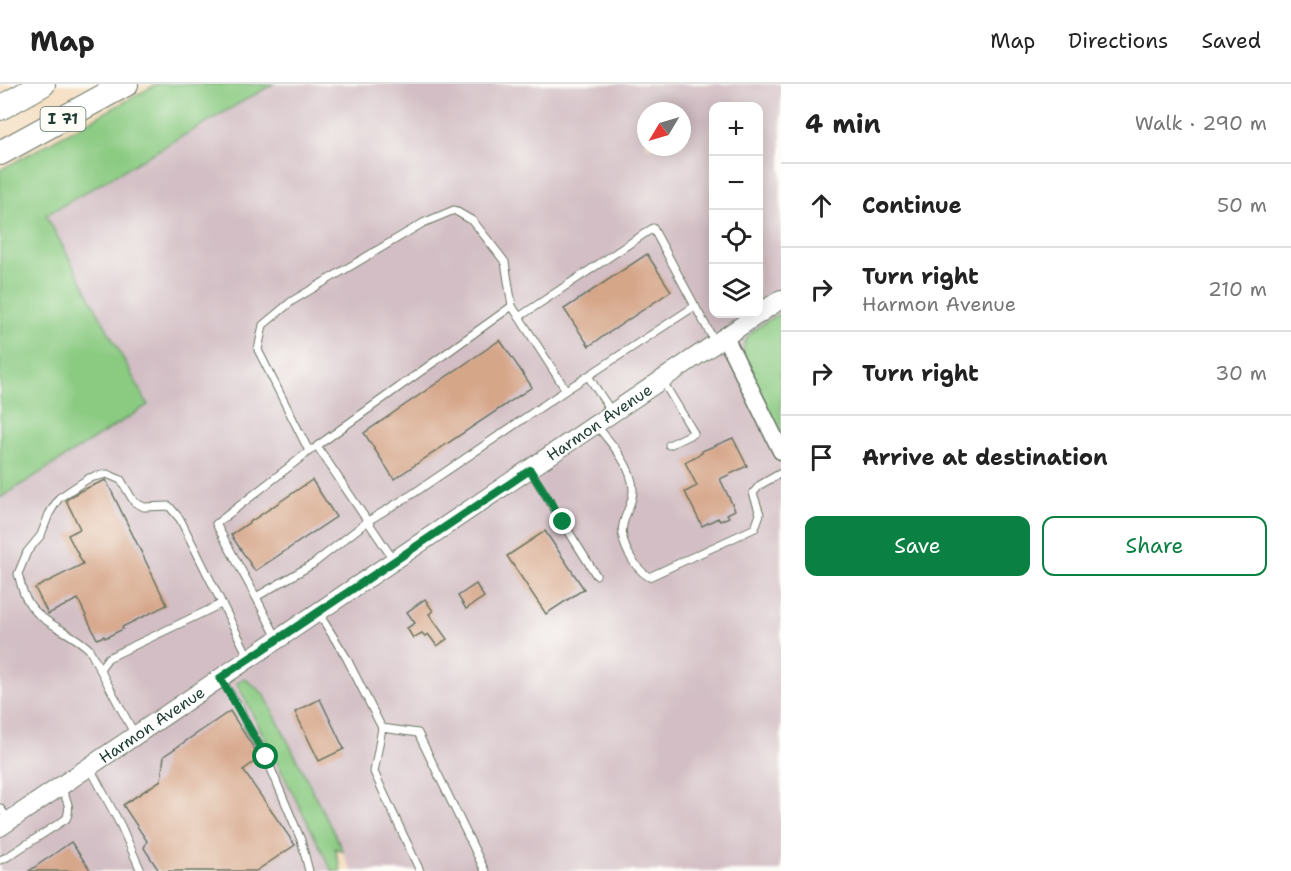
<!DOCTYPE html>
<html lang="en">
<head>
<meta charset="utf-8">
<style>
	body { margin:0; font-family:"Shantell Sans",sans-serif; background:#f6f6f6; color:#222 }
	.controls { position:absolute; right:18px; top:18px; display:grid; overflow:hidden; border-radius:12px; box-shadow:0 3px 15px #0003 }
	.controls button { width:54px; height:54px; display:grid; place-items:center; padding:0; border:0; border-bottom:2px solid #e0e0e0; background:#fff; color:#222; font:30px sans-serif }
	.compass { position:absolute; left:637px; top:18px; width:54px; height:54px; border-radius:50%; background:#fff; box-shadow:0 3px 15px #0003; rotate:232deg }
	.stop { position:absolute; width:18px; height:18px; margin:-14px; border:4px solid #0b8043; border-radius:50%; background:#fff }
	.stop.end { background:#0b8043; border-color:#fff; box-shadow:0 2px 6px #0008 }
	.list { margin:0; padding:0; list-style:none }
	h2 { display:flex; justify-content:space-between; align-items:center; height:78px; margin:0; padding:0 24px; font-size:26px }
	h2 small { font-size:20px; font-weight:400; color:#767676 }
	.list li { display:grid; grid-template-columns:39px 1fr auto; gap:18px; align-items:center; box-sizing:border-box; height:84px; padding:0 24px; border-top:2px solid #e0e0e0 }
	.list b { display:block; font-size:22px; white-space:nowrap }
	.list p { margin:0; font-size:20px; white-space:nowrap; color:#767676 }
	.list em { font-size:20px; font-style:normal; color:#767676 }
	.actions { display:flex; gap:12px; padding:18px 24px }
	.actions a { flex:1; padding:14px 0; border:2px solid #0b8043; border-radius:12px; text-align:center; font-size:21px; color:#0b8043 }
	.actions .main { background:#0b8043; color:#fff }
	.icon { flex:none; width:33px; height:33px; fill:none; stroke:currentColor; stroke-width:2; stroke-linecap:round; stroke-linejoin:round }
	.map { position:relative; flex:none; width:781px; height:787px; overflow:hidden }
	header { display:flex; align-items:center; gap:36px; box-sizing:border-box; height:84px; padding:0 30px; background:#fff; border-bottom:2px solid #e0e0e0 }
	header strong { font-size:28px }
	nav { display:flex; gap:33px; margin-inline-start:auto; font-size:21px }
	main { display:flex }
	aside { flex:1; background:#fff }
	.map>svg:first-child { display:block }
	.industrial { fill:#d2bec4; fill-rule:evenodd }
	.green { fill:#8aca81; stroke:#54845a; stroke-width:1.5 }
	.building { fill:#d6a689 }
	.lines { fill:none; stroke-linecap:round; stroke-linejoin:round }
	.service-casing { stroke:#6a7564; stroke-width:9 }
	.tertiary-casing { stroke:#6a7564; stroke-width:19 }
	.secondary-casing { stroke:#6a7564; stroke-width:20 }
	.motorway-casing { stroke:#6a7564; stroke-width:26 }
	.service { stroke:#fff; stroke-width:7 }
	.tertiary { stroke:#fff; stroke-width:16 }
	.secondary { stroke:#fff; stroke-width:18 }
	.motorway { stroke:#fff; stroke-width:24 }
	.route { stroke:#0b8043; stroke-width:8 }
	.labels { text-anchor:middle; stroke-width:5; stroke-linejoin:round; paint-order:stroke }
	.shield { fill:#fdfcf7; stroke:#62766e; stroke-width:1.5 }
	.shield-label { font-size:15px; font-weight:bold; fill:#1f3d34 }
	.street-label { font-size:16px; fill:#1f3d34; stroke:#fdfcf7 }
</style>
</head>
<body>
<header>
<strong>Map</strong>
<nav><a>Map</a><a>Directions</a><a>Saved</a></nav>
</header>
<main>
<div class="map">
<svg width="781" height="787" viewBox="0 0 781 787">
	<rect width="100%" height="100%" fill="#fdfcf7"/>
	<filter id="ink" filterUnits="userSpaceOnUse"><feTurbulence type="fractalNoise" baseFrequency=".0167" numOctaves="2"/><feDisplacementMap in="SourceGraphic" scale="12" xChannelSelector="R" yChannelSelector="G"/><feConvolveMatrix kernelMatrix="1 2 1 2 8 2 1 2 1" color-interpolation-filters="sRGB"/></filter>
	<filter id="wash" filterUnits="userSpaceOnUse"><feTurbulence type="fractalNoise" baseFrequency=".008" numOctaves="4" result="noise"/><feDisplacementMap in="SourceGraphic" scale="24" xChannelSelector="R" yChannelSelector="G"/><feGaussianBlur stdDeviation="1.35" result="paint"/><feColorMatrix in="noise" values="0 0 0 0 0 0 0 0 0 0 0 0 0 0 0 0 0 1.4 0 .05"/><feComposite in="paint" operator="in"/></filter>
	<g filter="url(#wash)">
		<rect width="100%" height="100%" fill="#f4dcbd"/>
		<path class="industrial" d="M273 0H781V228L747 252 781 352V787H352L264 610 244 594 238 599 332 787H0V414L148 321 46 131ZM714 22H758V230H714ZM646 27H682V63H646Z"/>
		<g class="green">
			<path d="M157 0H273L46 131 148 321 0 414V86Z"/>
			<path d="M781 228V352L744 275C739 248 762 242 781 228Z"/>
			<path d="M244 594 264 610 343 767 335 764 341 787H332L237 599Z"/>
		</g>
		<g id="blocks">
			<g class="building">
				<path d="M647 170 671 207 589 262 564 225Z"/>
				<path d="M500 256 532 303 394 395 364 349Z"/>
				<path d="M733 354 747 382 720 395 735 426 727 430 729 433 720 437 718 434 702 442 685 408 697 402 685 378 702 369V367Z"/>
				<path d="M106 396 167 521 122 543 123 545 105 554 104 552 97 555 78 515 48 530 35 504 83 480 68 451 80 445 66 416 80 407Z"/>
				<path d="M312 396 336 433 255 487 231 451Z"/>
				<path d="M545 447 584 505 546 530 507 472Z"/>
				<path d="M476 500 484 513 466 525 458 512Z"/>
				<path d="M425 515 433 527 429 530 447 555 437 562 428 550 425 552 422 549 413 554 407 544 415 539 407 528Z"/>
				<path d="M320 615 344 665 319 677 295 628Z"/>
				<path d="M230 627 260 674 243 686 295 761 256 787H159L144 764 147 757 123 721 161 696 164 672Z"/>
				<path d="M71 758 91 787H29L51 772Z"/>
			</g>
		</g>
	</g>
	<g filter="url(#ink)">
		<use href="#blocks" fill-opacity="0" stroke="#6a7564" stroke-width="1.5"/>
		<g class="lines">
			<g class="service-casing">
				<g id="service">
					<path d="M519 233 653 144 695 222"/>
					<path d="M662 296 694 349 669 361"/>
					<path d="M566 306 588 292"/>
					<path d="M611 327 588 292 695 222 715 258"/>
					<path d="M596 341C610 358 632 381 633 405 634 417 625 429 623 441 619 458 634 484 649 493L755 444 760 430 753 409 760 401 781 389"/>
					<path d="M309 367 258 266 263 241 292 217 423 139 454 126 473 137 505 178 512 222"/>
					<path d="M530 386 596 491"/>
					<path d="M256 513 216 440 312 365"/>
					<path d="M319 530 346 573 382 644 374 688 420 787"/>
					<path d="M277 554 256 513 313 480 368 437 414 409 566 306 512 222 317 362 393 475"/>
					<path d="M100 585 108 574 221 520"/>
					<path d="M221 596 239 622 248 643 266 673 301 756 309 787"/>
					<path d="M382 644 418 649 485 787"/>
					<path d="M135 651 89 565C71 547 40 540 27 516 22 509 21 498 18 490L27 468 41 451 49 430 59 414 89 394 107 390 121 396 134 418 144 423 169 422 180 435 249 574"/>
					<path d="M90 684 121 742 141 787"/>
					<path d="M0 724 9 736"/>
					<path d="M0 776 7 773 66 735C72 723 66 715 61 704"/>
				</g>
			</g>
			<g class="tertiary-casing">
				<path id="tertiary" d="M725 253 781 367"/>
			</g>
			<g class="secondary-casing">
				<g id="secondary">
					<path id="s1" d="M0 743 781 215"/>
				</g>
			</g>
			<g class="motorway-casing">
				<g id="motorway">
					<path d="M0 24 43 0"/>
					<path d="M0 69 126 0"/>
				</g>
			</g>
			<use href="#service" class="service"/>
			<use href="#tertiary" class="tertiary"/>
			<use href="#secondary" class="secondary"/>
			<use href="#motorway" class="motorway"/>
		</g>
	</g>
	<g class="lines" filter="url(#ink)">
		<path class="route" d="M266 673C250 647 237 620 220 594L530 386 563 438"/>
	</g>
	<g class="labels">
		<rect class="shield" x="40.5" y="23" width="45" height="24" rx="4.5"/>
		<g class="shield-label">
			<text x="63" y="40">I 71</text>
		</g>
		<g class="street-label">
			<text dy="6" stroke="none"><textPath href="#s1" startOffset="723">Harmon Avenue</textPath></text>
			<text dy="6" stroke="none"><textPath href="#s1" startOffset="183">Harmon Avenue</textPath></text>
		</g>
	</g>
</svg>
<div class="controls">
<button>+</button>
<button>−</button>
<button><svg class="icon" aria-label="locate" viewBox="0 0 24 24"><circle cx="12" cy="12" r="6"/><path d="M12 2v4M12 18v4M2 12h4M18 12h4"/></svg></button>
<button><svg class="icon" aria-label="layers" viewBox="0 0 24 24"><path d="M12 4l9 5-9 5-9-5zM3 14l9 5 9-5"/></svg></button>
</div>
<svg class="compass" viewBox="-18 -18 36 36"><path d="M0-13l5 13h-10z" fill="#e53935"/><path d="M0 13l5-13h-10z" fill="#767676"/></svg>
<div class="stop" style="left:266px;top:673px"></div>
<div class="stop end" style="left:563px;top:438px"></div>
</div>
<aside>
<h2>4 min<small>Walk · 290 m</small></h2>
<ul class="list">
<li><svg class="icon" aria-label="ahead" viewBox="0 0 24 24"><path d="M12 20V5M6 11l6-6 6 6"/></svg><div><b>Continue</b></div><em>50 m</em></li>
<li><svg class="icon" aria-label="right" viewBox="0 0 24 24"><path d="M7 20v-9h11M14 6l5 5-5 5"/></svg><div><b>Turn right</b><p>Harmon Avenue</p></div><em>210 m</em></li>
<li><svg class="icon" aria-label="right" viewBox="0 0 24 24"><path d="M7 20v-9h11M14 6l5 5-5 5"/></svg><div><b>Turn right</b></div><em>30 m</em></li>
<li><svg class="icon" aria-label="arrive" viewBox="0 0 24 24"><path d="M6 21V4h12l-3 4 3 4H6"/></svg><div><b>Arrive at destination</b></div></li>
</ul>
<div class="actions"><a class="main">Save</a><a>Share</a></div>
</aside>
</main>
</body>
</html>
